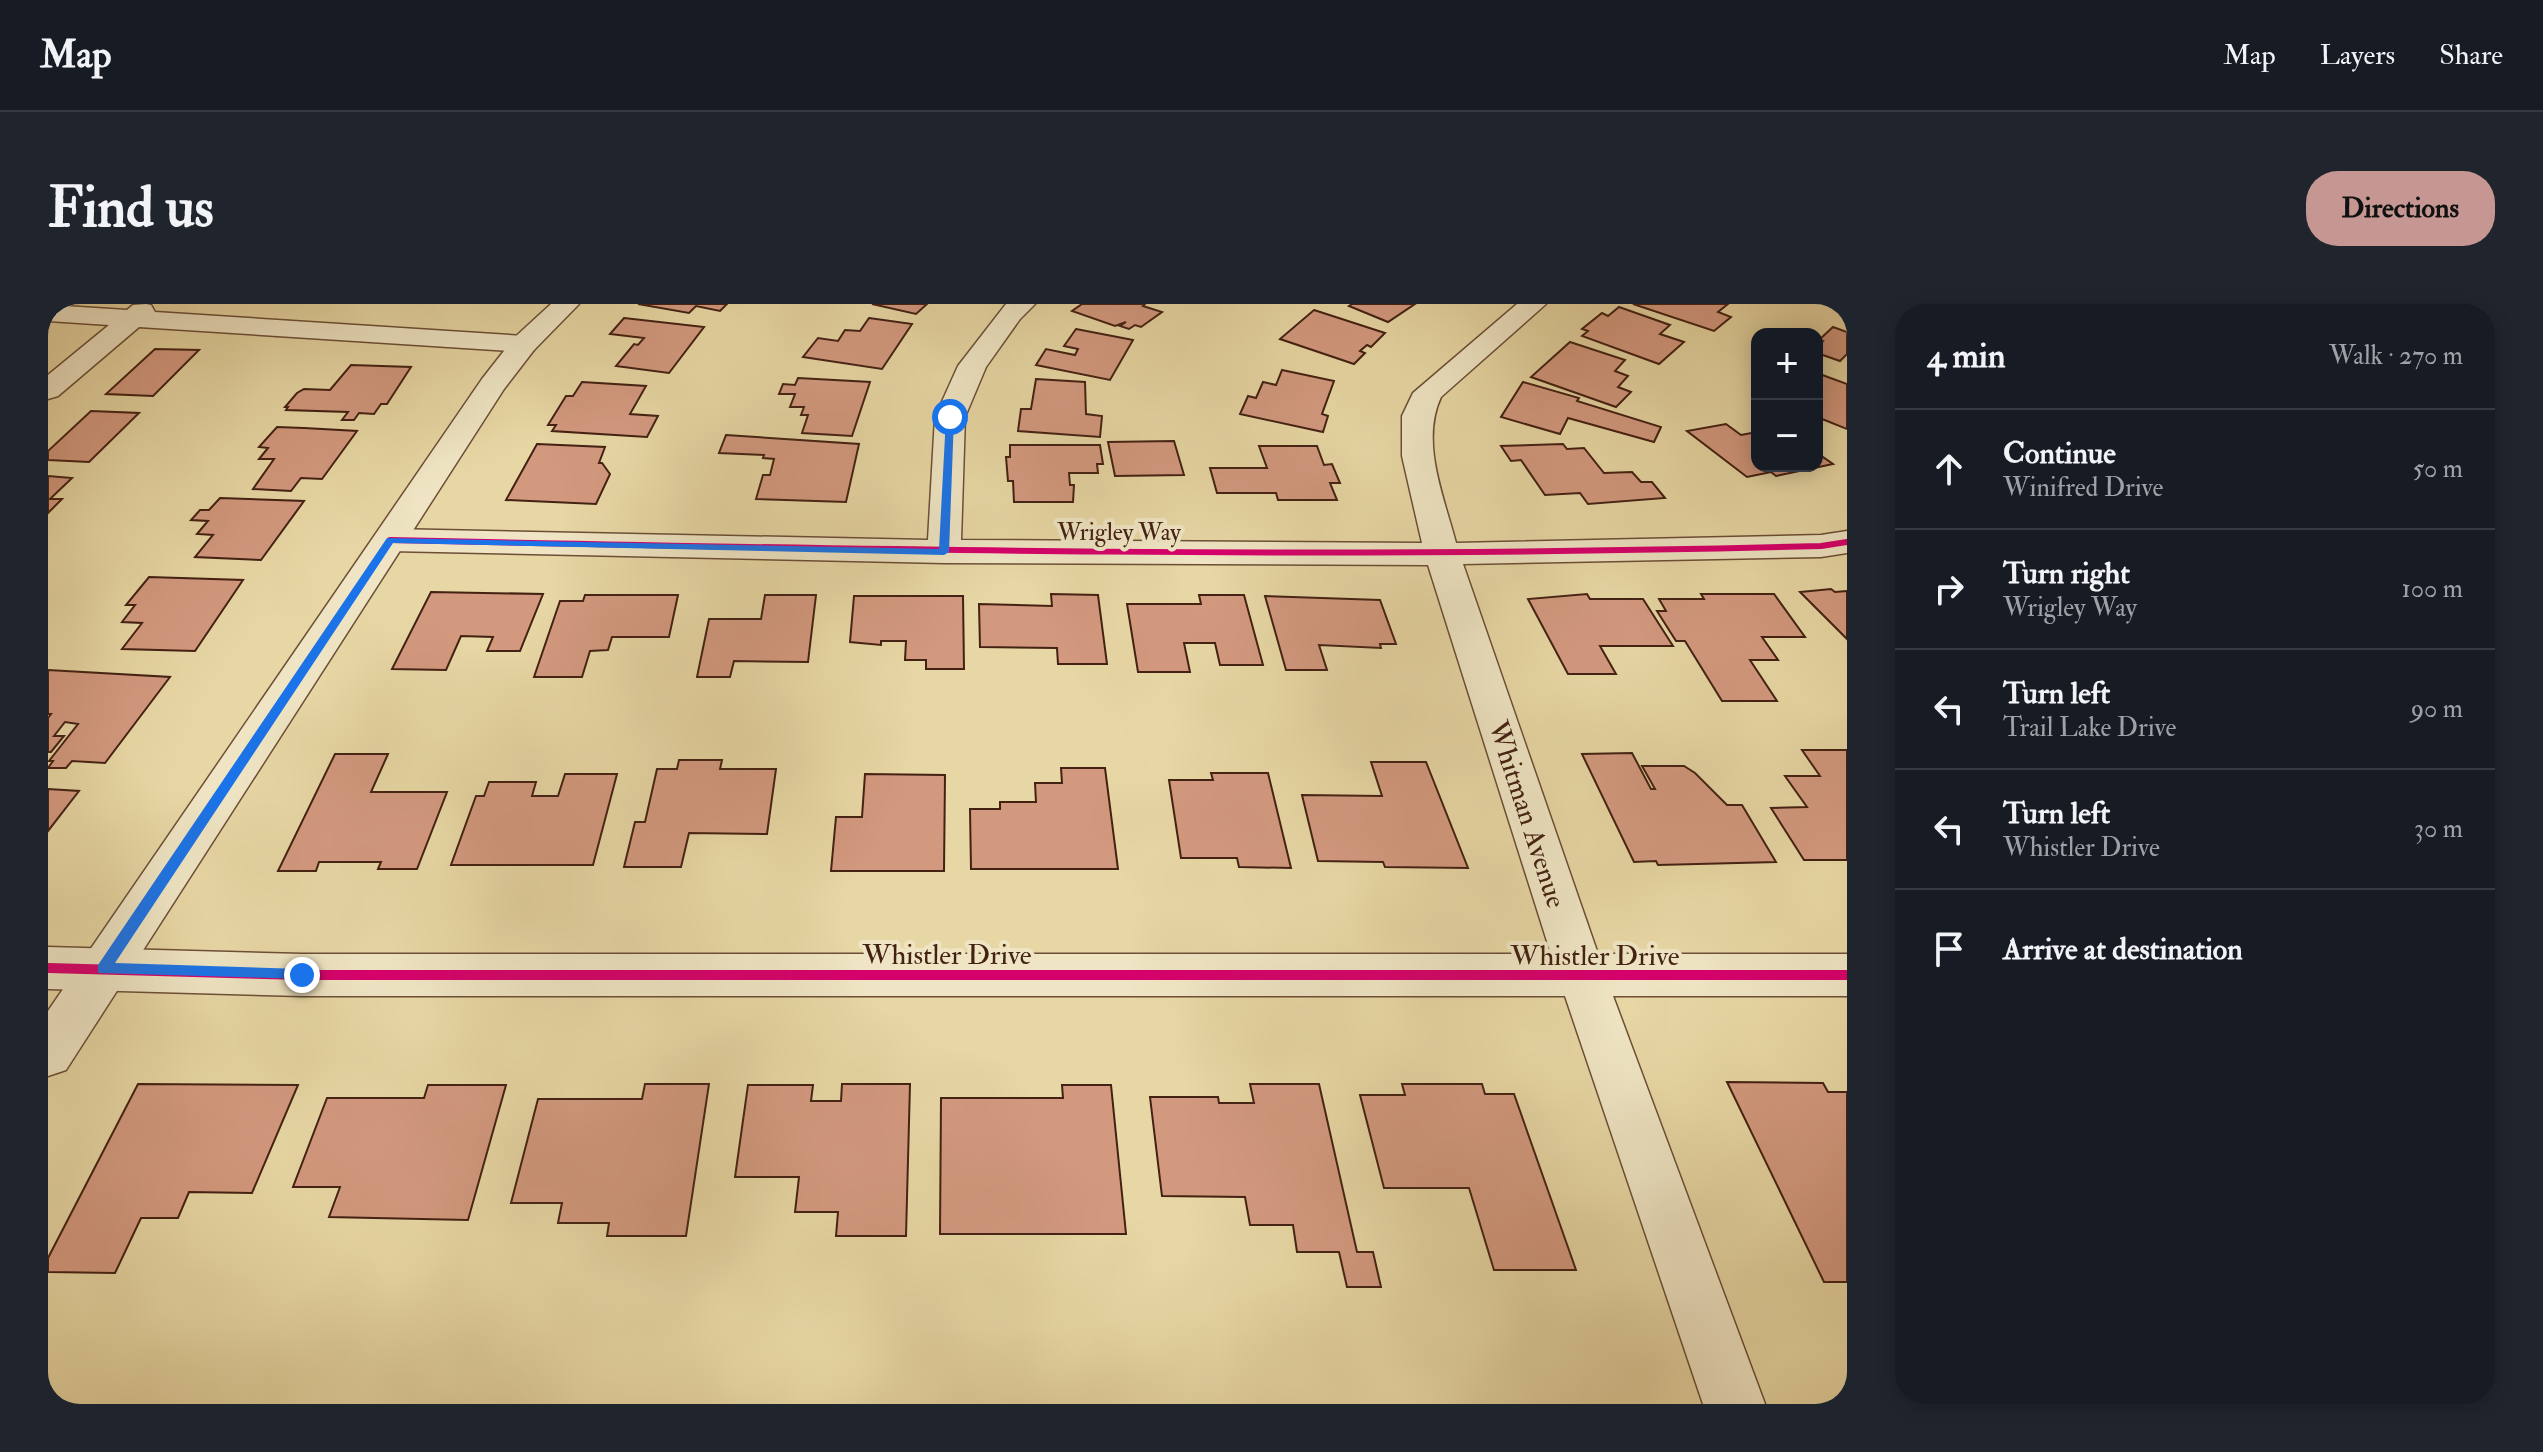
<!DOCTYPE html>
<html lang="en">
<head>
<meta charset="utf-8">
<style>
	body { margin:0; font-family:"IM FELL Double Pica",serif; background:#20242c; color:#f1f3f6 }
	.controls { position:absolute; right:24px; top:24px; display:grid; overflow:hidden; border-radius:16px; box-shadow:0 4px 20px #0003 }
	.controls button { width:72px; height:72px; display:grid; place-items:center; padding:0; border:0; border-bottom:2px solid #363941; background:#171b24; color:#f1f3f6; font:40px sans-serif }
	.stop { position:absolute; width:24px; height:24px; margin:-18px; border:6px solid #1a73e8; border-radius:50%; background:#fff }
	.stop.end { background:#1a73e8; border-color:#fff; box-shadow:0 2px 8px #0008 }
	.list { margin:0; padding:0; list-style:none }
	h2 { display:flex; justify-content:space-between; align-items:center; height:104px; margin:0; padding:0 32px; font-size:34px }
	h2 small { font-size:26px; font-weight:400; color:#9ea1a6 }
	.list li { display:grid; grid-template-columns:52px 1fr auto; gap:24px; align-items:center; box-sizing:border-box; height:120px; padding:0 32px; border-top:2px solid #363941 }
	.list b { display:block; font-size:30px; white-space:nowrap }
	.list p { margin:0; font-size:26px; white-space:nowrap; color:#9ea1a6 }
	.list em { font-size:26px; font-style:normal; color:#9ea1a6 }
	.icon { flex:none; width:44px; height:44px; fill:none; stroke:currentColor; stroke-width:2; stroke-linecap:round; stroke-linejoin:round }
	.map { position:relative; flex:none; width:1799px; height:1100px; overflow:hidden; border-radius:32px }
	header { display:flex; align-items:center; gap:48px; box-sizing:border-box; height:112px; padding:0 40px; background:#171b24; border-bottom:2px solid #363941 }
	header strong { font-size:38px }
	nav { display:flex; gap:44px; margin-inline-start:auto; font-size:28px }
	.intro { display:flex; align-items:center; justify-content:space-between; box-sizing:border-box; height:192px; padding:0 48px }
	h1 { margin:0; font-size:56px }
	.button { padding:20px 36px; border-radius:32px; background:#c59692; color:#111; font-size:28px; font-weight:700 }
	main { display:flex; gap:48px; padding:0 48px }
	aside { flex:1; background:#171b24; border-radius:32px; box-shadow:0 4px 20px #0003 }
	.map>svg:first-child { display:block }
	.building { fill:#d3997f; stroke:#432113; stroke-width:2 }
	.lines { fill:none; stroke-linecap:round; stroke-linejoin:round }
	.minor-casing { stroke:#6c4e37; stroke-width:3 }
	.tertiary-casing { stroke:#6c4e37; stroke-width:3 }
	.minor { fill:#efe5c4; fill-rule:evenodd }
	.tertiary { fill:#efe5c4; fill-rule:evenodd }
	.cycleway-far1-casing { stroke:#efe5c4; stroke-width:9 }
	.cycleway-casing { stroke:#efe5c4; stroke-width:15 }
	.cycleway-far1 { stroke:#d6006c; stroke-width:6 }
	.cycleway { stroke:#d6006c; stroke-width:10 }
	.route { fill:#1a73e8 }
	.labels { text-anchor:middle; stroke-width:8; stroke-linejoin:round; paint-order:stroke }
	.far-street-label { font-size:24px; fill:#432113; stroke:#efe5c4 }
	.street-label { font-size:28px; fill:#432113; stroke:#efe5c4 }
</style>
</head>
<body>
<header>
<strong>Map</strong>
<nav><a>Map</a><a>Layers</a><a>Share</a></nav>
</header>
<div class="intro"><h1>Find us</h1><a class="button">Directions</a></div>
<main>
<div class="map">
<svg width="1799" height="1100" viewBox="0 0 1799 1100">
	<rect width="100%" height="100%" fill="#e7d7a4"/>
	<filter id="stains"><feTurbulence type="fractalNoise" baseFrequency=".0025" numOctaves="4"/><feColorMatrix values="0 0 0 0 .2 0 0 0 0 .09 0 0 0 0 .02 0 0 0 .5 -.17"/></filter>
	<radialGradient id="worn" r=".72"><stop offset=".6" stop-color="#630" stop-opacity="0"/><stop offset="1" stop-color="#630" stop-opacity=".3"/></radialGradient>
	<g class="building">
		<path d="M590 0H679L672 7 648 2 641 9Z"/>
		<path d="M824 0H879L868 10Z"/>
		<path d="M1034 0H1097L1095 2 1114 8 1093 23 1087 21 1081 25 1072 22 1078 18 1067 22 1024 7Z"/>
		<path d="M1304 0H1367L1340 18 1301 2Z"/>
		<path d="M1585 0H1680L1670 8 1683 13 1666 27Z"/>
		<path d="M1571 3 1622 21 1612 30 1636 38 1611 60 1534 32 1540 27 1534 25 1554 9 1560 12Z"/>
		<path d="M1266 6 1337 29 1323 43 1319 41 1312 47 1317 49 1306 60 1232 35Z"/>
		<path d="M576 14 656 23 621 69 568 62 586 40 590 41 596 34 562 30Z"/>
		<path d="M821 14 864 20 834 65 755 53 770 34 790 37 797 26 812 27Z"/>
		<path d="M1785 23 1799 28V50L1792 57 1769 49V44L1775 37 1771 36Z"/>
		<path d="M1028 25 1085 36 1062 76 988 61 998 45 1027 51 1030 45 1016 42Z"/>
		<path d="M1522 38 1577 56 1567 67 1580 72 1570 83 1583 88 1568 103 1483 73Z"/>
		<path d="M107 45 151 46 105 92 58 90Z"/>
		<path d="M303 61 363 63 339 100H333L326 110 311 109 306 116H294L300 108 238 106 240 103H237L249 89 256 85 282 86Z"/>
		<path d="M1234 66 1286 77 1274 110 1280 112 1275 128 1192 110 1200 92 1208 94 1215 78 1228 81Z"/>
		<path d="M1769 69 1799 80V125L1769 113Z"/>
		<path d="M750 74 822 78 804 132 754 129 760 111H753L756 103H742L747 90H731L735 80 747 81Z"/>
		<path d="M988 75 1037 78 1038 110 1054 112 1052 133 970 127 973 105H983Z"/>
		<path d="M534 78 598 82 582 110 610 112 599 133 504 127 508 121H500L518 92H525Z"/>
		<path d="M1475 78 1531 94 1529 97 1613 123 1606 138 1520 114 1512 130 1453 113Z"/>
		<path d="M43 107 91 109 41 158 0 156V147Z"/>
		<path d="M1678 120 1693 131 1709 128V162H1769V149L1785 160 1728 172 1723 168 1699 173 1639 127Z"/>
		<path d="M229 123 256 124 309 127 274 175 253 174 243 187 205 185 226 155H211L220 144 211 143Z"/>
		<path d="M678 131 811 140 798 198 708 195 715 171H722L726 155 715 154 716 151 671 149Z"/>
		<path d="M1126 137 1136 171 1067 172 1060 138Z"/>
		<path d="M489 140 557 143 551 159H554L562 170 548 200 458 196Z"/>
		<path d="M1515 140 1519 145 1536 144 1556 169 1584 168 1593 178H1604L1617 194 1540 200 1532 189 1497 191 1473 156 1463 157 1453 142Z"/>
		<path d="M962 141H1052L1055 160H1049L1050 169H1021L1022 181H1026L1025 198H966L965 177H960L958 153H962Z"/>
		<path d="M1211 142H1269L1276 161 1284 160 1292 179H1282L1289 196H1230L1228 189H1169L1162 164H1219Z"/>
		<path d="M0 172 24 174 2 195H14L0 209Z"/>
		<path d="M172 194 256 197 213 256 147 253 165 231 149 230 160 217 143 216 152 206H161Z"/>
		<path d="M101 273 195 276 147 347 74 345 94 319 74 318 87 301H78Z"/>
		<path d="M1783 285 1787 288 1799 287V335L1752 288Z"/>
		<path d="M383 288 495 290 472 347H439L445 333 413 332 398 366 344 365Z"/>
		<path d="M1003 290 1050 291 1059 360H1010L1009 344 932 343 931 300 1004 302Z"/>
		<path d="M1539 290 1542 295H1595L1625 342H1552L1568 370H1520L1480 295Z"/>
		<path d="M1653 290H1726L1757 333H1714L1730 356H1702L1729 397H1674L1637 337H1628L1609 307H1618L1611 295H1656Z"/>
		<path d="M537 291H630L621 333H564L560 346 542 347 534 373H486L512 297H535Z"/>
		<path d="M717 291H768L760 358 686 357 682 373H649L661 315H713Z"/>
		<path d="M1151 291H1196L1215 361H1172L1167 339H1136L1142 368H1090L1079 300H1153Z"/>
		<path d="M806 292H915L916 365H878V356H857L858 337H833V341L802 338Z"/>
		<path d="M1217 292 1332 296 1348 340H1332L1333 344 1271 341 1279 366H1238Z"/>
		<path d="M0 366 122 373 57 459 24 457 18 464H0L5 457H1L30 420 17 418 6 432H16L3 448H0V414L3 410H0Z"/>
		<path d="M1754 446H1799V556H1756L1723 504 1759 503 1737 472H1772Z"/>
		<path d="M1584 449 1603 485H1607L1594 462H1636L1647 469 1679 501H1694L1728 558 1610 561 1608 557 1586 558 1534 450Z"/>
		<path d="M287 450H340L323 488H399L369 565H330L333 558H271L268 567H230Z"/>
		<path d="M631 456H674L672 465H728L719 530 641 529 633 563H576L587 518H597L609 465H629Z"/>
		<path d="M1323 458H1378L1420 564 1337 563 1335 558 1270 557 1254 491 1334 492Z"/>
		<path d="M1013 464H1057L1070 565H923L922 505H952V498H988L987 479H1014Z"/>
		<path d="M1163 469H1220L1243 564 1191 563 1189 554H1133L1121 476H1165Z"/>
		<path d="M517 470H569L545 561H403L428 492H436L441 478H488L484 492H510Z"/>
		<path d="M817 470 897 471 896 567H783L788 513H814Z"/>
		<path d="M0 485 31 487 0 527Z"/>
		<path d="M1679 778 1775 779 1780 788H1799V978H1776Z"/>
		<path d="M90 780 250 781 204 889 141 888 130 914H93L67 969 0 968V954Z"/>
		<path d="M597 780H661L638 932H559L561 919H510L514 899H463L490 795H594Z"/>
		<path d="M794 780H862L858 932H788L790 908H747L751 873H687L700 781H765L763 797H793Z"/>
		<path d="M1202 780H1271L1309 948H1325L1333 983H1299L1291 948H1249L1245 921H1202L1197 893 1114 892 1102 793H1170L1171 799H1206Z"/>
		<path d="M1354 780H1434L1437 790H1466L1528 966H1446L1421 884H1336L1312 791H1357Z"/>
		<path d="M380 781H458L420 916 281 913 292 883H245L279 794H376Z"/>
		<path d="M1014 781H1063L1078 930H892L893 794H1015Z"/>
	</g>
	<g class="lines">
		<g class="minor-casing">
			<g id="minor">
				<path d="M98 0 103 1 107 8 476 32 486 34 490 40 486 46 476 48 91 23 10 92 0 95V71L61 21 0 17V1L79 6 85 1Z"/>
				<path d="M958 0H987L972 15 938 63 917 113 913 236 1374 239 1354 152V112L1365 89 1469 0H1498L1393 93C1372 138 1396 193 1408 239L1773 231 1799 227V249L1773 253 1415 260 1550 650H1799V692H1565L1717 1100H1655L1517 692H254L0 685V643L254 650H1503L1380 261 896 259 342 247 330 243 325 236 330 229 342 225 880 236 887 113 910 62Z"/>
			</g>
		</g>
		<g class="tertiary-casing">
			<path id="tertiary" d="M503 0H531L486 46 456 85 18 766 0 772V707L434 75 466 34Z"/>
		</g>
		<use href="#minor" class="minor"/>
		<use href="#tertiary" class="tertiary"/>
		<g class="cycleway-far1-casing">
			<path id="cycleway-far1" d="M342 236C819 246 1296 255 1773 242L1799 238"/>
		</g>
		<g class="cycleway-casing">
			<path id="cycleway" d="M0 664 254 671H1799"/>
		</g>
		<use href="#cycleway-far1" class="cycleway-far1"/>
		<use href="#cycleway" class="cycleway"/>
	</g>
	<path class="route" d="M902 110 906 113 901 248 896 251 345 239 67 659 254 665 259 667V675L50 669V661L339 234 891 245 898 113Z"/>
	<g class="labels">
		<g class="far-street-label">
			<text x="1071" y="236">Wrigley Way</text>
		</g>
		<g class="street-label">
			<text transform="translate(1480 510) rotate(72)" y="10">Whitman Avenue</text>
			<text x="899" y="660">Whistler Drive</text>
			<text x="1547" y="661">Whistler Drive</text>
		</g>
	</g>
	<rect width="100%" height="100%" filter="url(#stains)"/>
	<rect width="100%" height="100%" fill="url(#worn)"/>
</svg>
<div class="controls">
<button>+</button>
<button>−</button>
</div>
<div class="stop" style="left:902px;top:113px"></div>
<div class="stop end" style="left:254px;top:671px"></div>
</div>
<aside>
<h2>4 min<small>Walk · 270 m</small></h2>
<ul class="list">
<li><svg class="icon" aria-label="ahead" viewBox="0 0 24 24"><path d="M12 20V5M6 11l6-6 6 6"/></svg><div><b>Continue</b><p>Winifred Drive</p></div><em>50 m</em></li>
<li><svg class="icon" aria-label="right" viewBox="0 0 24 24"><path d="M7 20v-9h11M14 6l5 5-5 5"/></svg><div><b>Turn right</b><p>Wrigley Way</p></div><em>100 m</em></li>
<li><svg class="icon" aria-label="left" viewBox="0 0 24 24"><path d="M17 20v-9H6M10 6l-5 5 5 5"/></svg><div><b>Turn left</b><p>Trail Lake Drive</p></div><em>90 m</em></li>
<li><svg class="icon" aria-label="left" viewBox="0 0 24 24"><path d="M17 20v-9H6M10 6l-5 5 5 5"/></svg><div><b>Turn left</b><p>Whistler Drive</p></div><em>30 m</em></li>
<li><svg class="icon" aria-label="arrive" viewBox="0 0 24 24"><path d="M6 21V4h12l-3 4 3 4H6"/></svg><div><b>Arrive at destination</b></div></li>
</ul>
</aside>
</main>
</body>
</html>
